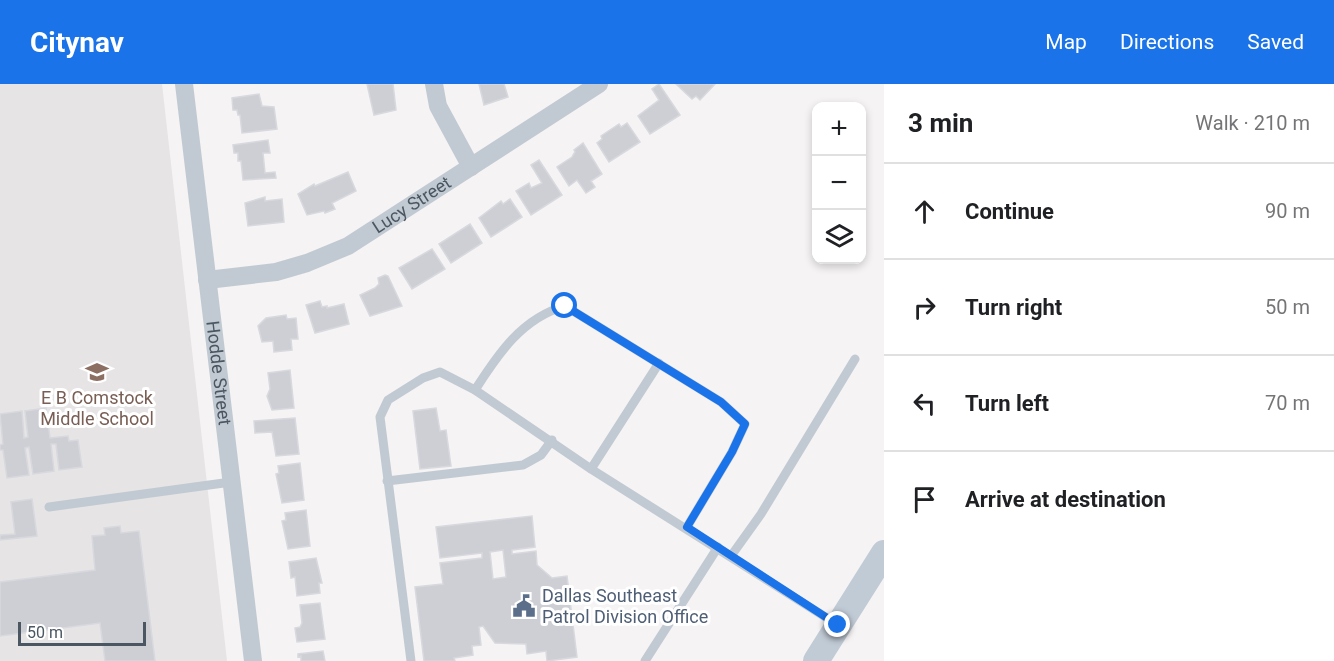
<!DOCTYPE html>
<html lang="en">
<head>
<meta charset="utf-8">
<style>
	body { margin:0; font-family:Roboto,sans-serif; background:#f6f6f6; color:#202124 }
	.controls { position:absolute; right:18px; top:18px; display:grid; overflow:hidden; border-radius:12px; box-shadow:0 3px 9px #0003 }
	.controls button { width:54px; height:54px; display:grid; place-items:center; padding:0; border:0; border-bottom:2px solid #e0e0e0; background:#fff; color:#202124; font:30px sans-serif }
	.scale { position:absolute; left:18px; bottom:15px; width:128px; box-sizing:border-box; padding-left:6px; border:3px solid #4a5661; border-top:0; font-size:16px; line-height:21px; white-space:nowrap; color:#4a5661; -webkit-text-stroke:4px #fff; paint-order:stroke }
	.stop { position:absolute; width:18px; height:18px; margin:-14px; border:4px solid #1a73e8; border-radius:50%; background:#fff }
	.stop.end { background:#1a73e8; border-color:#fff; box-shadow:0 2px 6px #0008 }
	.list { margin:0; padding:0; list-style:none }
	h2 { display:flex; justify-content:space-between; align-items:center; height:78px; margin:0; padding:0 24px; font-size:26px }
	h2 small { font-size:20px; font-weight:400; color:#757577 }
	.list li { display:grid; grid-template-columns:39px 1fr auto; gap:18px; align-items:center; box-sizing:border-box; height:96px; padding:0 24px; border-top:2px solid #e0e0e0 }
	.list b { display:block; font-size:22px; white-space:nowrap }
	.list em { font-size:20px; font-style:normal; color:#757577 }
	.icon { flex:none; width:33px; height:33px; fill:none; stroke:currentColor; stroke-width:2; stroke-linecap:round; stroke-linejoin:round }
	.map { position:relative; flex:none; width:884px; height:577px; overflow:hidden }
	header { display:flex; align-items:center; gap:36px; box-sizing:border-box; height:84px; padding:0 30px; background:#1a73e8; color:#fff }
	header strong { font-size:28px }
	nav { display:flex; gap:33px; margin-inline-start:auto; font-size:21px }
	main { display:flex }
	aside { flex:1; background:#fff }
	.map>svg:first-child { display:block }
	.education { fill:#e6e4e5 }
	.building { fill:#cdcfd5; stroke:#d7d9de; stroke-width:1.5; fill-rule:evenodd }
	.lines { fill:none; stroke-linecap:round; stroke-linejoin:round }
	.service { stroke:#c1cad2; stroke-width:9 }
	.minor { stroke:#c1cad2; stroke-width:18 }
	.secondary { stroke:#c1cbd6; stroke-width:26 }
	.route { stroke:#1a73e8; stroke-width:8 }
	.labels { text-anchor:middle; stroke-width:6; stroke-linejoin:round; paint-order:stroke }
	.street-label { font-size:18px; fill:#4a5661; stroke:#fff }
	.education-label { font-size:18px; fill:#785e54; stroke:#fff }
	.service-label { font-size:18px; fill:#4e5e75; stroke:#fff; text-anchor:start }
</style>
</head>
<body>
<header>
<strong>Citynav</strong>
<nav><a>Map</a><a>Directions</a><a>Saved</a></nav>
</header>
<main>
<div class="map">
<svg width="884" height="577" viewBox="0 0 884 577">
	<rect width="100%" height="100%" fill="#f5f3f3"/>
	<path class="education" d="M0 0H162L227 577H0Z"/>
	<g class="building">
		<path d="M367 0H393L396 26 374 31Z"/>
		<path d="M479 0H504L508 13 484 21Z"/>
		<path d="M659 0 680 31 650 50 638 32 659 16 652 5Z"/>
		<path d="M676 0H715L700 16 696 12 692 15Z"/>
		<path d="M259 10 262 22 274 23 277 45 242 49 240 31H238L237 26H233L232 14Z"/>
		<path d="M627 39 640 58 609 78 597 59 602 55 601 52 619 40 621 43Z"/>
		<path d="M268 56 270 69H263L265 89 275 88 276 94 243 96 241 77H238V69H234L233 61Z"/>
		<path d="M583 59 602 90 591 97 595 103 586 109 577 96 569 102 557 83 572 73 575 68 574 66Z"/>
		<path d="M539 76 562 111 531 131 516 107 529 99 531 104 542 99 531 81Z"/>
		<path d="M348 88 356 107 332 119 335 125 325 129 324 127 307 131 298 110 314 100 315 102Z"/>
		<path d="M265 113V117L282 115 284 138 248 142 245 119Z"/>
		<path d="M510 115 522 133 491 153 479 134 501 117 503 120Z"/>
		<path d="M470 140 482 159 451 179 439 160Z"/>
		<path d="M432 165 445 185 412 205 399 184Z"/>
		<path d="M385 191 388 192 402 222 370 232 360 211 375 204 379 200 378 194Z"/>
		<path d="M320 217 322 223 327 222V224L344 220 349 240 315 249 306 221Z"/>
		<path d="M286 231 287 235 296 234 298 255H291L292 266 274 268 273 257 262 258 258 242 266 234Z"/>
		<path d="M290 286 294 324 272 326 267 312 270 305 268 289Z"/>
		<path d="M46 324 50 354 68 352 69 357 78 356 82 383 59 386 56 360H51L54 387 33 390 29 363 25 364 29 391 7 394 3 366H0V361L3 360 0 330 22 327 24 354 28 353 25 327Z"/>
		<path d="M436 324 440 347 446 346 451 382 420 385 413 327Z"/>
		<path d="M295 334 299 370 276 372 272 348 255 349 254 337Z"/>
		<path d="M300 379 304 416 282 419 276 390 279 389 278 382Z"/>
		<path d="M32 415 37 452 0 456V451L15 450 11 418Z"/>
		<path d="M306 426 310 462 288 465 282 437 286 436 285 429Z"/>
		<path d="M532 432 535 463 512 466V470L536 467 537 481 552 494 567 492 577 573 547 577 546 567 527 570 526 560 495 559 483 542 479 543 481 561 472 562 473 571 454 574 455 577H424L415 503 443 500 440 479 482 474V469L440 474 436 443ZM503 466 506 493 493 495 490 468Z"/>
		<path d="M120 442 121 449 139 447 155 577H105L100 539 0 552V498L95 486 92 452 105 451 104 444Z"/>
		<path d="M316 474 322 499H319L320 509 297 512 295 493 291 494 289 478Z"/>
		<path d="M320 519 325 555 297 558 295 544 300 543 302 539 300 521Z"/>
		<path d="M323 567 325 577H301V572L298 573V570Z"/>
	</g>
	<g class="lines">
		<g class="service">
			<path d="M475 306C498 270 522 234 565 222L721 318 745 340 732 368 687 443"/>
			<path d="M591 385 659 279"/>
			<path d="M387 397 523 381 541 371 552 356"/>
			<path d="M49 423 231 398"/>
			<path d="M731 472 761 430 855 275"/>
			<path d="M411 577 380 333 388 316 423 294 440 288 475 306 591 385 838 541"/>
			<path d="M645 577 718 463"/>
		</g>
		<g class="minor">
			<path id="s1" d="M184 0 253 577"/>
			<path d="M434 0 438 22 471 83"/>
			<path id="s2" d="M207 196 276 188 307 179 348 162 599 0"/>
		</g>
		<path class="secondary" d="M816 577 884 469"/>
	</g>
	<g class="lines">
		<path class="route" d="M565 222 721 318 745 340 732 368 687 443 838 541"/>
	</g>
	<defs>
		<g id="school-bare" transform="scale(1.8)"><path d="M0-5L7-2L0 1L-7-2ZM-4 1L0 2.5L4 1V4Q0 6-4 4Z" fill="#8d6e63" stroke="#fff" stroke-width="2.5" paint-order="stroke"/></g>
		<g id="civic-bare" transform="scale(1.8)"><path d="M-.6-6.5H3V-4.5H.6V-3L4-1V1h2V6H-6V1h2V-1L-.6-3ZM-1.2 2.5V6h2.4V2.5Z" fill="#5c6f8a" stroke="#fff" stroke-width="2.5" paint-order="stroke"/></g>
	</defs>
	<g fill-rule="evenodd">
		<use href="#school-bare" x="97" y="288"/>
		<use href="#civic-bare" x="524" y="522"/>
	</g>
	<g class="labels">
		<g class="street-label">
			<text dy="6" stroke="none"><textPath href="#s2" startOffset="222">Lucy Street</textPath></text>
			<text dy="6" stroke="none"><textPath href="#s1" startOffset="291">Hodde Street</textPath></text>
		</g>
		<g class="education-label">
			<text x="97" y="320">E B Comstock<tspan x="97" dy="21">Middle School</tspan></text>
		</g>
		<g class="service-label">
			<text x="542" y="518">Dallas Southeast<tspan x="542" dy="21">Patrol Division Office</tspan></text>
		</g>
	</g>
</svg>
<div class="controls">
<button>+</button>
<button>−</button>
<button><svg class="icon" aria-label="layers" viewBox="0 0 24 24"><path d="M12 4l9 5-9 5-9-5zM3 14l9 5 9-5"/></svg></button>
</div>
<div class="scale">50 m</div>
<div class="stop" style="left:565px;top:222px"></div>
<div class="stop end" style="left:838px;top:541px"></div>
</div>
<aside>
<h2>3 min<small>Walk · 210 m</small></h2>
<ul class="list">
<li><svg class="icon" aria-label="ahead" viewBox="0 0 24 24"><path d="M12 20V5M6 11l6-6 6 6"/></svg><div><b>Continue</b></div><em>90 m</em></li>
<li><svg class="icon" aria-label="right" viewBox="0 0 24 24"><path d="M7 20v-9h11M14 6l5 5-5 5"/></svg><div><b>Turn right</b></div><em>50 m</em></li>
<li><svg class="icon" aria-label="left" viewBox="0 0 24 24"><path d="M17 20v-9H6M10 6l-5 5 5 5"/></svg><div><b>Turn left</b></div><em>70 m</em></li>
<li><svg class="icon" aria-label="arrive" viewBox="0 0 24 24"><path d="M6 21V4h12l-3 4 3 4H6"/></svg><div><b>Arrive at destination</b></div></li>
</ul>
</aside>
</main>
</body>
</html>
